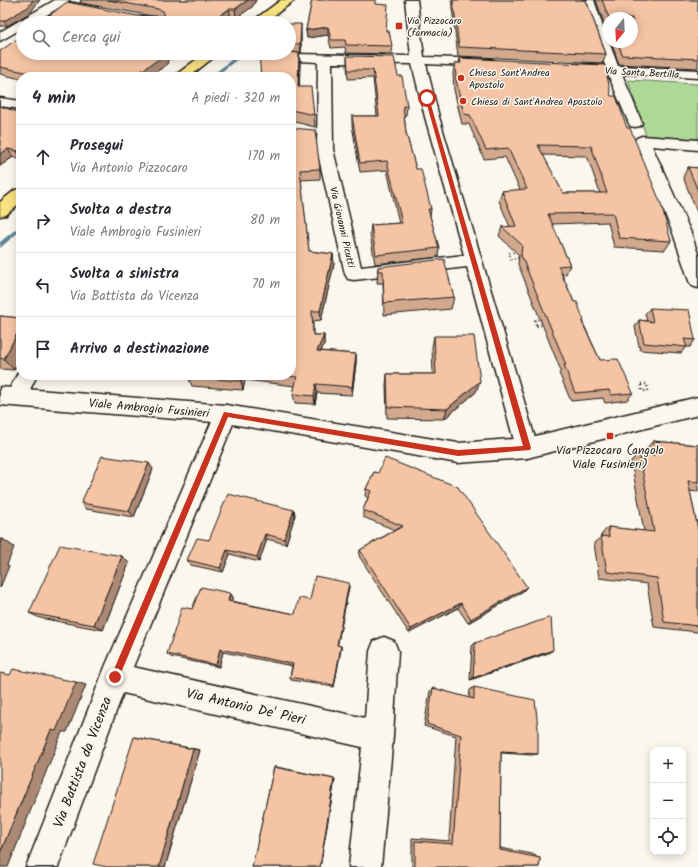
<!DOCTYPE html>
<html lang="it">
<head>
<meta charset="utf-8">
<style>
	body { margin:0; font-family:Kalam,sans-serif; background:#f2f2f3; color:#2b2b33 }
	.controls { position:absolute; right:12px; bottom:12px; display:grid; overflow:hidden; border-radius:8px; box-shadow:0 2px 10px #0003 }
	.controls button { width:36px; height:36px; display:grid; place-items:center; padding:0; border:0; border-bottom:1px solid #e1e1e2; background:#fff; color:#2b2b33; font:20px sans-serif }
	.compass { position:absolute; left:602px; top:12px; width:36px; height:36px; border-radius:50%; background:#fff; box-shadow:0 2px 10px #0003; rotate:198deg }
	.stop { position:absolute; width:12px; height:12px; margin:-9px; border:3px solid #c8321e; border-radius:50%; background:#fff }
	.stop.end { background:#c8321e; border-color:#fff; box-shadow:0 1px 4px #0008 }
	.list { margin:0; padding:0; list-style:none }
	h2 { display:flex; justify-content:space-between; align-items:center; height:52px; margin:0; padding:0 16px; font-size:17px }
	h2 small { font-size:13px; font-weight:400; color:#7c7c81 }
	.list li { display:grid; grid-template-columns:26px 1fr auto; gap:12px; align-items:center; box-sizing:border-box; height:64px; padding:0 16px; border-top:1px solid #e1e1e2 }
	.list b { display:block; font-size:15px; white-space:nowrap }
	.list p { margin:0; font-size:13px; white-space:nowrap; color:#7c7c81 }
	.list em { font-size:13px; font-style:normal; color:#7c7c81 }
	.icon { flex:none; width:22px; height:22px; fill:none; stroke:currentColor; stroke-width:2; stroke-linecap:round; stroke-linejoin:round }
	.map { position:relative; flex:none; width:698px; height:867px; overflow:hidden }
	.search { position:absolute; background:#fff; box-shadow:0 2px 10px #0003; left:16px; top:16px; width:280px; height:44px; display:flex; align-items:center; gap:10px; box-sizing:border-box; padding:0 14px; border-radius:22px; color:#7c7c81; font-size:15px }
	.panel { position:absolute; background:#fff; box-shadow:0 2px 10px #0003; left:16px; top:72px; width:280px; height:308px; border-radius:16px }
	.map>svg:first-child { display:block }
	.green { fill:#add896; stroke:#647a59 }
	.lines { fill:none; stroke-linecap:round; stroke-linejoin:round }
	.stream { fill:#5f8599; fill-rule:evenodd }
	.street-casing { stroke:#1c1c1c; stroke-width:3 }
	.secondary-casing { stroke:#1c1c1c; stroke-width:3 }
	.primary-casing { stroke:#1c1c1c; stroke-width:3 }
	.path-far1 { stroke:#1c1c1c; stroke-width:2; stroke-dasharray:1 2.5; stroke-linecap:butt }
	.path { stroke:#1c1c1c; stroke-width:2.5; stroke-dasharray:1 3; stroke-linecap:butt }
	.street { fill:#fbf7ec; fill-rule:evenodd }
	.secondary { fill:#fbf7ec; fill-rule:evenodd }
	.primary { fill:#f8e281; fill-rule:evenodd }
	.wall { fill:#d3a98e; stroke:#1c1c1c; fill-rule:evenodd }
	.shaded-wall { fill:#ac8974; stroke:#1c1c1c }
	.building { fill:#f5c4a5; stroke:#1c1c1c; fill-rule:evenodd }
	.route { fill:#c8321e }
	.poi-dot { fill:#c8321e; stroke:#fbf7ec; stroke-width:1.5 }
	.labels { text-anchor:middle; stroke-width:3; stroke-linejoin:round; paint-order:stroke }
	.far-poi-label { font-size:10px; fill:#1c1c1c; stroke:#fbf7ec; text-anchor:start }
	.far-street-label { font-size:10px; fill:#1c1c1c; stroke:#fbf7ec }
	.street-label { font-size:12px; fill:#1c1c1c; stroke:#fbf7ec }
	.poi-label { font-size:12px; fill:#1c1c1c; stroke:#fbf7ec }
	.near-street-label { font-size:14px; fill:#1c1c1c; stroke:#fbf7ec }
</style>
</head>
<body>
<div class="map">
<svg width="698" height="867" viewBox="0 0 698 867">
	<rect width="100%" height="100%" fill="#fbf7ec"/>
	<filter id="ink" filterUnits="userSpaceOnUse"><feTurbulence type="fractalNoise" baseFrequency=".025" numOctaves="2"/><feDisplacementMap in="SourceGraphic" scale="8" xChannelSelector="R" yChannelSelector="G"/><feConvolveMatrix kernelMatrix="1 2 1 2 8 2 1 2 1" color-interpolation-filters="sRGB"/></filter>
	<g filter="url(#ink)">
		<path class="green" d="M628 80 698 84V139L646 136Z"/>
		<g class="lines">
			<g class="stream">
				<path d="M236 56 240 57 215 77H210Z"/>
				<path d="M21 225V230L0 248V242Z"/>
			</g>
			<g class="street-casing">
				<g id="street">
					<path d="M55 0H69L68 2 97 7 99 10 97 13 93 14 60 7 33 23H23V28L0 41V32Z"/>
					<path d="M405 0H417L424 57 489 59 494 60 496 63 494 66 489 67 426 64 439 117 538 448 535 455 527 458 519 455 516 448 467 267 354 280 348 279 345 274 317 149 318 62 277 60 242 56 241 53 411 56ZM332 63 412 64 425 117 464 255 361 267 333 149Z"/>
					<path d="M582 0H594L608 42H609L618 66 698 70V78L622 74 642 123 640 126 635 127 630 126 608 74 575 72 570 71 568 68 570 65 575 64 605 65Z"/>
					<path d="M0 98 21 101V109L0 106Z"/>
					<path d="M642 136 698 140V150L652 146 691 233 698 254V288L692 286 689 281 673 233 634 141 637 138Z"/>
					<path d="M20 369H21V375H37L24 402 17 405 10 402 6 396Z"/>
					<path d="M226 405 234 408 237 414 133 667 365 718 370 651 374 641 384 637 394 641 398 651 393 736 381 867H349L362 747 123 693 58 867H26L105 667 215 414 218 408Z"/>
				</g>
			</g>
			<g class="secondary-casing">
				<path id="secondary" d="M0 387 226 405 458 443 527 438 698 397V415L527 458 458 463 226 423 0 405Z"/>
			</g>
			<g class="primary-casing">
				<g id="primary">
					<path d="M281 0H295L264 23H250Z"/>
					<path d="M205 53H219L189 77H173Z"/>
					<path d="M21 189V202L6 215 0 216V202L15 190Z"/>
				</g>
			</g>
			<g class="path-far1">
				<path d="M517 252 519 258 511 259 509 253Z"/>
				<path d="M540 319 542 325 536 326 535 320Z"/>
			</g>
			<g class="path">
				<path d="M536 325H540"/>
				<path d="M641 384H647L648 391H642Z"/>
			</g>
			<use href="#street" class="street"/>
			<use href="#secondary" class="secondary"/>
			<use href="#primary" class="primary"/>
		</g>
		<g class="wall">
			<path d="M0 0 30 13 7 26H0Z"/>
			<path d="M80 0H256L252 7 236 18 138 16H152L81 3Z"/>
			<path d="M312 0H376V4L392 46 391 54 346 53 345 47 331 48 328 35 307 38 306 30Z"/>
			<path d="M451 0H586L606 54 603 63 458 56Z"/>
			<path d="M596 0H698V68L619 64 611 42H632V18H608V34Z"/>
			<path d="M289 24 301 33V53L292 52 299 53 300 64 299 87 314 115 315 127 291 121V77L266 54 289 53Z"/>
			<path d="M0 51 167 61 168 64 148 77H21V79L0 74Z"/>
			<path d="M347 56 398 76 407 106 406 115H404L406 133 416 169 431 209 430 216 439 248 438 257 375 264 370 234 371 225 399 223 387 170 360 172 352 125V116H377L373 78 348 79 347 65Z"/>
			<path d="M460 58 611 96 627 128 671 241 665 250 614 247 608 222 552 224 570 265 566 274H562L583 323 600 360 633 393 627 400 605 403 603 398 571 401 559 373 561 371 518 264 519 255 499 236 502 227H510L499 201 502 191 520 190 505 157 484 159 469 124H462L454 90 453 73 455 63H459ZM543 155 587 156 600 193H563Z"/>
			<path d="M0 106 18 112 21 110V160L13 157 0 166Z"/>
			<path d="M291 128 320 169V179L301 180 309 251 333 254 334 264 321 320 313 321V335H324V344L321 351 356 354V363L352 395 317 393 315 404 295 403 293 394 295 386 245 380 243 390 192 386 188 377 189 375H291Z"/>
			<path d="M698 166V215L683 177 688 167 697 168Z"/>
			<path d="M21 257V267L18 262Z"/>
			<path d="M378 267 454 297 451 309 384 315 383 283H377Z"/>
			<path d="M650 308 695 340 690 347H686L681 353 640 350 635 327 639 320 647 321 645 314Z"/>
			<path d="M0 316 21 318V355L14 370 0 369Z"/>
			<path d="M434 336 476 392 444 419 387 418 386 385 387 374H433L432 347Z"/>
			<path d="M653 441 698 445V492L690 491 698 530V632H697L654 627 647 584 599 578 594 543 601 537V535L608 527 644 531 631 461 639 453H645V450Z"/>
			<path d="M153 469 134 517 86 509 81 503Z"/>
			<path d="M374 472 522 592 468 623 458 608 409 633 359 556 360 550 395 530 363 517V510L368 498 365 496 366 489Z"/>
			<path d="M294 510 295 515 286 544 267 539 259 562 230 554 223 572 191 565 187 560 209 540Z"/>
			<path d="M122 556 129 563 103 630 40 618 29 613Z"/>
			<path d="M349 587 337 645 341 646V649L334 687 291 680 290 677 292 666 223 652 219 667 171 657 167 654 192 609 230 593 233 597 231 601 295 614 310 600Z"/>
			<path d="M475 643 553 650 548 653 470 680 472 646Z"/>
			<path d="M474 687 538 754 531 755 501 753 500 848 532 854 540 858 539 867H412V838L449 841 456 736 424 726 430 691 433 688 469 698 470 690Z"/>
			<path d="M134 737 200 750 165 867H107Z"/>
			<path d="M274 767H277L335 779 320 867H252Z"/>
		</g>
		<g class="shaded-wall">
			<path d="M33 0H40L30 13 7 26 4 21Z"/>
			<path d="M248 0H256L252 7 236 18 235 9Z"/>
			<path d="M229 9 231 18 223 23H209Z"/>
			<path d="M301 24V53L300 44Z"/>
			<path d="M328 27V35L307 38 306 30Z"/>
			<path d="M163 53H178L167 61 168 64 148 77H132Z"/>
			<path d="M299 53 300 64 299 98 298 87Z"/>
			<path d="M8 149 13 157 0 166V154Z"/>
			<path d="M21 149V159L17 151Z"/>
			<path d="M333 254 334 264 321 320 320 311Z"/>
			<path d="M21 326V355L14 370 4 359Z"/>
			<path d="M324 335V344L317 360V351Z"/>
			<path d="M356 354V363L352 395V387Z"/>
			<path d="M242 375H244L245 380 243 390 241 381Z"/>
			<path d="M480 381 476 392 444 419 447 409Z"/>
			<path d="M316 384 317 393 315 404 314 396Z"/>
			<path d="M149 463 153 469 134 517 129 511Z"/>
			<path d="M294 510 295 515 286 544 284 539Z"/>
			<path d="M265 534 267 539 259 562 257 557Z"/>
			<path d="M3 539 14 547 7 565 9 566 0 588V546Z"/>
			<path d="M227 550 230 554 223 572 220 568Z"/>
			<path d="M122 556 129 563 103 630 94 625Z"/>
			<path d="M349 583V587L337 648V645Z"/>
			<path d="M527 587 522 592 468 623 471 619Z"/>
			<path d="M230 593 233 597 230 605 228 601Z"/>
			<path d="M461 603 458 608 409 633 411 629Z"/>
			<path d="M341 646V649L334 687V685Z"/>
			<path d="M220 649 223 652 219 667 216 665Z"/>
			<path d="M553 650 548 653 470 680 473 678Z"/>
			<path d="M76 682 86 685 67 732H62L8 867H0V853L51 730Z"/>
			<path d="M193 749 200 750 165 867H159Z"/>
			<path d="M334 779H335L320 867Z"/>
		</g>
		<g class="building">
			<path d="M0 0H33L28 7 4 21H0Z"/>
			<path d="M108 0H248L235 9H229L209 23H39L67 2 138 16H165L163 11 158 9Z"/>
			<path d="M312 0H375V4L388 5 386 31H389L392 46 346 45 345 40H331L328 27 306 30Z"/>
			<path d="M453 0H586L606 54 459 47Z"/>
			<path d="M602 0H698V59L622 55 618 42H632V18H609Z"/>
			<path d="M289 24H301L300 44H289Z"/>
			<path d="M23 35V53H163L162 54 165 55 132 77H50L0 67V51Z"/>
			<path d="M289 52 299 53 298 87H311L314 115 291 110V77H261L259 54H266V53H289Z"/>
			<path d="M347 56 394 57 398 76H402L407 106H403L406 133 416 169H421L431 209H428L439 248 376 255 371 225 402 223 387 161 360 163 352 116H379L373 70H348Z"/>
			<path d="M460 58 605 65 611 96H616L627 128H630L661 204 671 241 619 238 613 213 548 214 570 265 558 266 574 302H577L584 321 582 322 600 360 618 359 633 393 611 395 609 390 575 393 564 365H566L521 255 522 245 502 227 516 226 502 191 527 189 508 148 486 150 470 115 464 114 456 80 455 63H461ZM538 145 591 146 607 193H563Z"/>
			<path d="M0 106 18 112 21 110V149L17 151 8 149 0 154Z"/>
			<path d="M291 128 315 130 320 169 300 170 309 251 333 254 320 311H312L313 335H324L317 351 356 354 352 387 316 384 314 396 293 394 297 377 276 375H291V283L293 274H291Z"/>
			<path d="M688 167 698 168V191Z"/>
			<path d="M21 257V262H18Z"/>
			<path d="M444 259 454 297 384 303 383 271H378V267Z"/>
			<path d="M650 308 689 310 695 340 684 339 687 347 644 343 639 320 653 322Z"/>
			<path d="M0 316 21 318V326L4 359 0 358Z"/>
			<path d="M434 336H474L480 381 447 409 388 407 387 374H436Z"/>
			<path d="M189 375H242L241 381 188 377Z"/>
			<path d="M653 441 698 445V482L688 481 698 530V626L664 622 657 578 607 572 601 536 609 537 608 527 654 532 639 453 655 455Z"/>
			<path d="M102 456 149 463 129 511 81 503Z"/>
			<path d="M385 458 458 487 527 587 471 619 461 603 411 629 360 550 403 526 363 510 371 491 366 489 374 472 378 473Z"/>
			<path d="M228 494 294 510 284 539 265 534 257 557 227 550 220 568 187 560 197 538 209 540Z"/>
			<path d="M0 539H3L0 546Z"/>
			<path d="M60 545 122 556 94 625 29 613Z"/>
			<path d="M315 576 349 583 337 645 341 646 334 685 290 677 293 664 220 649 216 665 167 654 182 607 192 609 201 587 230 593 228 601 295 614 299 598 310 600Z"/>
			<path d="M551 617 553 650 473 678 475 643Z"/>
			<path d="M13 669 76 682 56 731 51 730 0 853V673L10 675Z"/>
			<path d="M474 687 535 700 538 728V754L501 752 500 850 540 858 539 867H415V841L453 844 461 735 427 724 433 688 474 699Z"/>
			<path d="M134 737 193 749 159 867H107L93 864Z"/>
			<path d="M274 767 334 779 320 867H252Z"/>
		</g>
	</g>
	<path class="route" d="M427 97 429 98 531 448 530 450 458 456 228 417 118 680 115 681 112 680 111 677 112 674 224 412 458 450 523 446 425 98Z"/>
	<g class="poi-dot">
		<rect x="395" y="22" width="8" height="8" rx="2"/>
		<circle cx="461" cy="78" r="4"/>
		<circle cx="463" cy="101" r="4"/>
		<rect x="606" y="432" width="8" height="8" rx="2"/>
	</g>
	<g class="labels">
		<g class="far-poi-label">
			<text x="407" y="24">Via Pizzocaro<tspan x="407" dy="12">(farmacia)</tspan></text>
			<text x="469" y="76">Chiesa Sant'Andrea<tspan x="469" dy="12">Apostolo</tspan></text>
			<text x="471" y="105">Chiesa di Sant'Andrea Apostolo</text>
		</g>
		<g class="far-street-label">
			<text transform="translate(642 72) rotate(3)" y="4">Via Santa Bertilla</text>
			<text transform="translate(343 227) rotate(77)" y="4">Via Giovanni Picutti</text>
		</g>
		<g class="street-label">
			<text transform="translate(149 408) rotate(5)" y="4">Viale Ambrogio Fusinieri</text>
		</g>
		<g class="poi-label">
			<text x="610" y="454">Via Pizzocaro (angolo<tspan x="610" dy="14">Viale Fusinieri)</tspan></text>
		</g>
		<g class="near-street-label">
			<text transform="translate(246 706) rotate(13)" y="5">Via Antonio De' Pieri</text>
			<text transform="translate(82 762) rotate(-69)" y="5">Via Battista da Vicenza</text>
		</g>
	</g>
</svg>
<div class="controls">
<button>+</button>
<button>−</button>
<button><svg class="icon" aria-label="locate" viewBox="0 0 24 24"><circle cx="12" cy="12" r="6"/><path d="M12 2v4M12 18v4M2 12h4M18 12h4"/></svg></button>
</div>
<svg class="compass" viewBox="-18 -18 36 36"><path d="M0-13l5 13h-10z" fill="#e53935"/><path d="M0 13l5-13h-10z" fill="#7c7c81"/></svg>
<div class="stop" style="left:427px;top:98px"></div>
<div class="stop end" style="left:115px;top:677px"></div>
<div class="search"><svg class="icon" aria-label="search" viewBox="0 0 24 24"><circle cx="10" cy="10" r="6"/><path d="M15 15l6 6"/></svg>Cerca qui</div>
<section class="panel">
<h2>4 min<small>A piedi · 320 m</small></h2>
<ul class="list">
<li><svg class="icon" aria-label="ahead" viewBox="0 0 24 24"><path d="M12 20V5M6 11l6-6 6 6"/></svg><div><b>Prosegui</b><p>Via Antonio Pizzocaro</p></div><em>170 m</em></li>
<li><svg class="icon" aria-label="right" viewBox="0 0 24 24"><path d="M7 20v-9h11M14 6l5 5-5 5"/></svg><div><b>Svolta a destra</b><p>Viale Ambrogio Fusinieri</p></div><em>80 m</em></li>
<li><svg class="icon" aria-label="left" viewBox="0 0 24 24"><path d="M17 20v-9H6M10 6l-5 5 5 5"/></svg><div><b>Svolta a sinistra</b><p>Via Battista da Vicenza</p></div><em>70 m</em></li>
<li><svg class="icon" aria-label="arrive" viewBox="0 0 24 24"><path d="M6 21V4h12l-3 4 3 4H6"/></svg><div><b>Arrivo a destinazione</b></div></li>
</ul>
</section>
</div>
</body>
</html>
